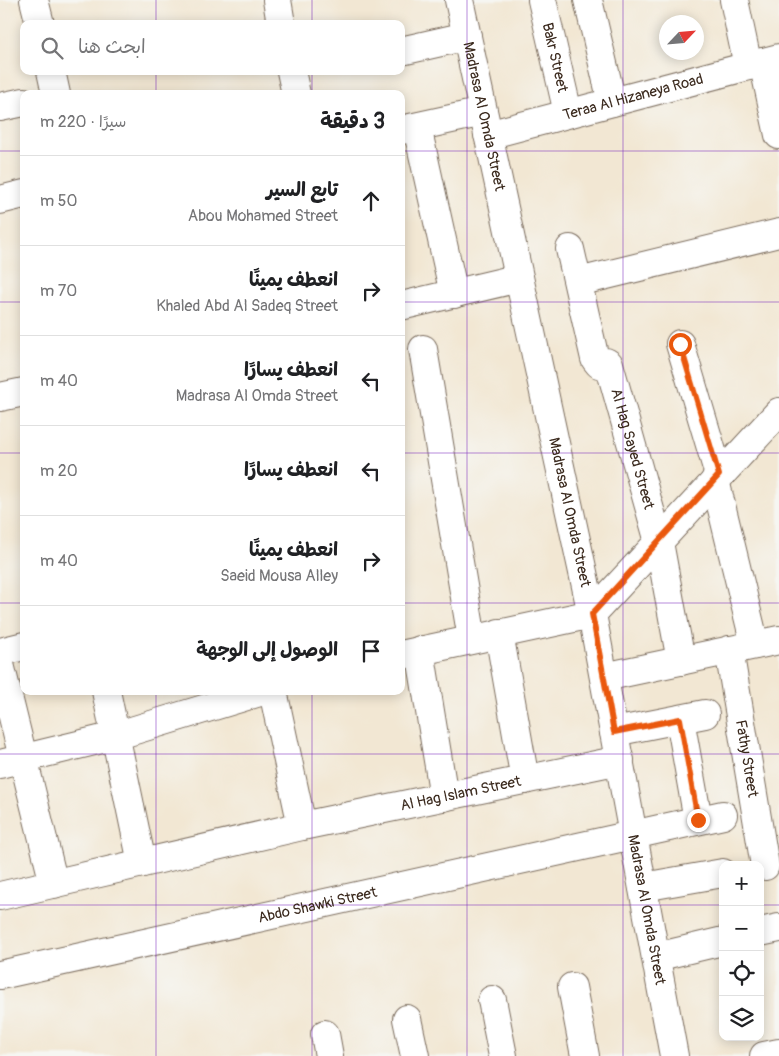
<!DOCTYPE html>
<html lang="ar">
<head>
<meta charset="utf-8">
<style>
	body { margin:0; font-family:Pangolin,"Playpen Sans Arabic",sans-serif; background:#f2f2f2; color:#202124; direction:rtl }
	.controls { position:absolute; right:15px; bottom:15px; display:grid; overflow:hidden; border-radius:10px; box-shadow:0 2px 12px #0003 }
	.controls button { width:45px; height:45px; display:grid; place-items:center; padding:0; border:0; border-bottom:1px solid #e0e0e0; background:#fff; color:#202124; font:25px sans-serif }
	.compass { position:absolute; left:659px; top:15px; width:45px; height:45px; border-radius:50%; background:#fff; box-shadow:0 2px 12px #0003; rotate:64deg }
	.stop { position:absolute; width:15px; height:15px; margin:-11px; border:4px solid #ea580c; border-radius:50%; background:#fff }
	.stop.end { background:#ea580c; border-color:#fff; box-shadow:0 1px 5px #0008 }
	.list { margin:0; padding:0; list-style:none }
	h2 { display:flex; justify-content:space-between; align-items:center; height:65px; margin:0; padding:0 20px; font-size:21px }
	h2 small { font-size:16px; font-weight:400; color:#757577 }
	.list li { display:grid; grid-template-columns:32px 1fr auto; gap:15px; align-items:center; box-sizing:border-box; height:90px; padding:0 20px; border-top:1px solid #e0e0e0 }
	.list b { display:block; font-size:19px; white-space:nowrap }
	.list p { margin:0; font-size:16px; white-space:nowrap; color:#757577 }
	.list em { font-size:16px; font-style:normal; color:#757577 }
	.icon { flex:none; width:28px; height:28px; fill:none; stroke:currentColor; stroke-width:2; stroke-linecap:round; stroke-linejoin:round }
	.map { position:relative; flex:none; width:779px; height:1056px; overflow:hidden; direction:ltr }
	.search { position:absolute; background:#fff; box-shadow:0 2px 12px #0003; left:20px; top:20px; width:385px; height:55px; display:flex; align-items:center; gap:12px; box-sizing:border-box; padding:0 18px; border-radius:10px; color:#757577; font-size:19px }
	.panel { position:absolute; background:#fff; box-shadow:0 2px 12px #0003; left:20px; top:90px; width:385px; height:605px; border-radius:10px; direction:rtl }
	.map>svg:first-child { display:block }
	.lines { fill:none; stroke-linecap:round; stroke-linejoin:round }
	.minor-casing { stroke:#7b6c5d; stroke-width:30 }
	.minor { stroke:#fff; stroke-width:28 }
	.route { stroke:#ea580c; stroke-width:6 }
	.grid { fill:none; stroke:#7b2cbf; stroke-width:1; stroke-opacity:0.55 }
	.labels { text-anchor:middle; stroke-width:4; stroke-linejoin:round; paint-order:stroke }
	.street-label { font-size:15px; fill:#3b2a1e; stroke:#f6f6f2 }
</style>
</head>
<body>
<div class="map">
<svg width="779" height="1056" viewBox="0 0 779 1056">
	<rect width="100%" height="100%" fill="#f6f6f2"/>
	<filter id="ink" filterUnits="userSpaceOnUse"><feTurbulence type="fractalNoise" baseFrequency=".02" numOctaves="2"/><feDisplacementMap in="SourceGraphic" scale="10" xChannelSelector="R" yChannelSelector="G"/><feConvolveMatrix kernelMatrix="1 2 1 2 8 2 1 2 1" color-interpolation-filters="sRGB"/></filter>
	<filter id="wash" filterUnits="userSpaceOnUse"><feTurbulence type="fractalNoise" baseFrequency=".0096" numOctaves="4" result="noise"/><feDisplacementMap in="SourceGraphic" scale="20" xChannelSelector="R" yChannelSelector="G"/><feGaussianBlur stdDeviation="1.12" result="paint"/><feColorMatrix in="noise" values="0 0 0 0 0 0 0 0 0 0 0 0 0 0 0 0 0 1.4 0 .05"/><feComposite in="paint" operator="in"/></filter>
	<g filter="url(#wash)">
		<rect width="100%" height="100%" fill="#f2e7d3"/>
	</g>
	<g filter="url(#ink)">
		<g class="lines">
			<g class="minor-casing">
				<g id="minor">
					<path d="M34 0 40 24"/>
					<path d="M277 0 281 24"/>
					<path id="s1" d="M459 0 592 614 674 1056"/>
					<path id="s2" d="M542 0 568 113"/>
					<path d="M588 0 612 102"/>
					<path d="M734 0 748 66"/>
					<path d="M401 51 467 36"/>
					<path d="M763 62 779 135"/>
					<path d="M51 71 56 94"/>
					<path d="M291 71 296 94"/>
					<path d="M0 107 24 102"/>
					<path d="M417 127 454 294"/>
					<path d="M401 130 483 112"/>
					<path id="s3" d="M488 135 779 58"/>
					<path d="M0 200 24 194"/>
					<path id="s4" d="M570 249 595 359 599 364 606 362 609 364 659 542 681 661"/>
					<path d="M578 282 779 233"/>
					<path d="M401 306 519 278"/>
					<path d="M680 344 719 475"/>
					<path d="M423 349 472 639"/>
					<path d="M0 397 24 392"/>
					<path d="M715 480 755 645"/>
					<path d="M499 633 525 780"/>
					<path d="M420 650 444 797"/>
					<path id="s5" d="M729 650 765 866"/>
					<path d="M0 652 24 646"/>
					<path d="M401 655 592 614 779 412"/>
					<path d="M0 664 54 884"/>
					<path d="M604 677 779 640"/>
					<path d="M106 691 142 863"/>
					<path d="M273 691 302 826"/>
					<path d="M680 719 698 820"/>
					<path d="M614 732 705 714"/>
					<path d="M0 764 115 736 263 691"/>
					<path d="M643 887 723 873"/>
					<path id="s6" d="M0 896 302 826 620 760"/>
					<path d="M760 932 779 928"/>
					<path d="M656 957 723 941"/>
					<path id="s7" d="M0 975 723 815"/>
					<path d="M572 987 585 1056"/>
					<path d="M492 1000 503 1056"/>
					<path d="M407 1019 415 1056"/>
					<path d="M325 1034 329 1056"/>
					<path d="M764 1056 779 1053"/>
				</g>
			</g>
			<use href="#minor" class="minor"/>
		</g>
	</g>
	<g class="lines" filter="url(#ink)">
		<path class="route" d="M680 344 719 475 592 614 614 732 680 719 698 820"/>
	</g>
	<path class="grid" d="M156 0V24M312 0V24M467 0V1056M623 0V1056M156 71V94M312 71V94M0 151H24M401 151H779M0 302H24M401 302H779M0 453H24M401 453H779M0 603H24M401 603H779M156 691V1056M312 691V1056M0 754H779M0 905H723M760 905H779"/>
	<g class="labels">
		<g class="street-label">
			<text dy="5" stroke="none"><textPath href="#s2" startOffset="59">Bakr Street</textPath></text>
			<text dy="5" stroke="none"><textPath href="#s3" startOffset="150">Teraa Al Hizaneya Road</textPath></text>
			<text dy="5" stroke="none"><textPath href="#s1" startOffset="119">Madrasa Al Omda Street</textPath></text>
			<text dy="5" stroke="none"><textPath href="#s4" startOffset="218">Al Hag Sayed Street</textPath></text>
			<text dy="5" stroke="none"><textPath href="#s1" startOffset="524">Madrasa Al Omda Street</textPath></text>
			<text dy="5" stroke="none"><textPath href="#s5" startOffset="110">Fathy Street</textPath></text>
			<text dy="5" stroke="none"><textPath href="#s6" startOffset="472">Al Hag Islam Street</textPath></text>
			<text dy="5" stroke="none"><textPath href="#s7" startOffset="325">Abdo Shawki Street</textPath></text>
			<text dy="5" stroke="none"><textPath href="#s1" startOffset="929">Madrasa Al Omda Street</textPath></text>
		</g>
	</g>
</svg>
<div class="controls">
<button>+</button>
<button>−</button>
<button><svg class="icon" aria-label="locate" viewBox="0 0 24 24"><circle cx="12" cy="12" r="6"/><path d="M12 2v4M12 18v4M2 12h4M18 12h4"/></svg></button>
<button><svg class="icon" aria-label="layers" viewBox="0 0 24 24"><path d="M12 4l9 5-9 5-9-5zM3 14l9 5 9-5"/></svg></button>
</div>
<svg class="compass" viewBox="-18 -18 36 36"><path d="M0-13l5 13h-10z" fill="#e53935"/><path d="M0 13l5-13h-10z" fill="#757577"/></svg>
<div class="stop" style="left:680px;top:344px"></div>
<div class="stop end" style="left:698px;top:820px"></div>
<div class="search"><svg class="icon" aria-label="search" viewBox="0 0 24 24"><circle cx="10" cy="10" r="6"/><path d="M15 15l6 6"/></svg>ابحث هنا</div>
<section class="panel">
<h2>3 دقيقة<small>سيرًا · 220 m</small></h2>
<ul class="list">
<li><svg class="icon" aria-label="ahead" viewBox="0 0 24 24"><path d="M12 20V5M6 11l6-6 6 6"/></svg><div><b>تابع السير</b><p>Abou Mohamed Street</p></div><em>50 m</em></li>
<li><svg class="icon" aria-label="right" viewBox="0 0 24 24"><path d="M7 20v-9h11M14 6l5 5-5 5"/></svg><div><b>انعطف يمينًا</b><p>Khaled Abd Al Sadeq Street</p></div><em>70 m</em></li>
<li><svg class="icon" aria-label="left" viewBox="0 0 24 24"><path d="M17 20v-9H6M10 6l-5 5 5 5"/></svg><div><b>انعطف يسارًا</b><p>Madrasa Al Omda Street</p></div><em>40 m</em></li>
<li><svg class="icon" aria-label="left" viewBox="0 0 24 24"><path d="M17 20v-9H6M10 6l-5 5 5 5"/></svg><div><b>انعطف يسارًا</b></div><em>20 m</em></li>
<li><svg class="icon" aria-label="right" viewBox="0 0 24 24"><path d="M7 20v-9h11M14 6l5 5-5 5"/></svg><div><b>انعطف يمينًا</b><p>Saeid Mousa Alley</p></div><em>40 m</em></li>
<li><svg class="icon" aria-label="arrive" viewBox="0 0 24 24"><path d="M6 21V4h12l-3 4 3 4H6"/></svg><div><b>الوصول إلى الوجهة</b></div></li>
</ul>
</section>
</div>
</body>
</html>
